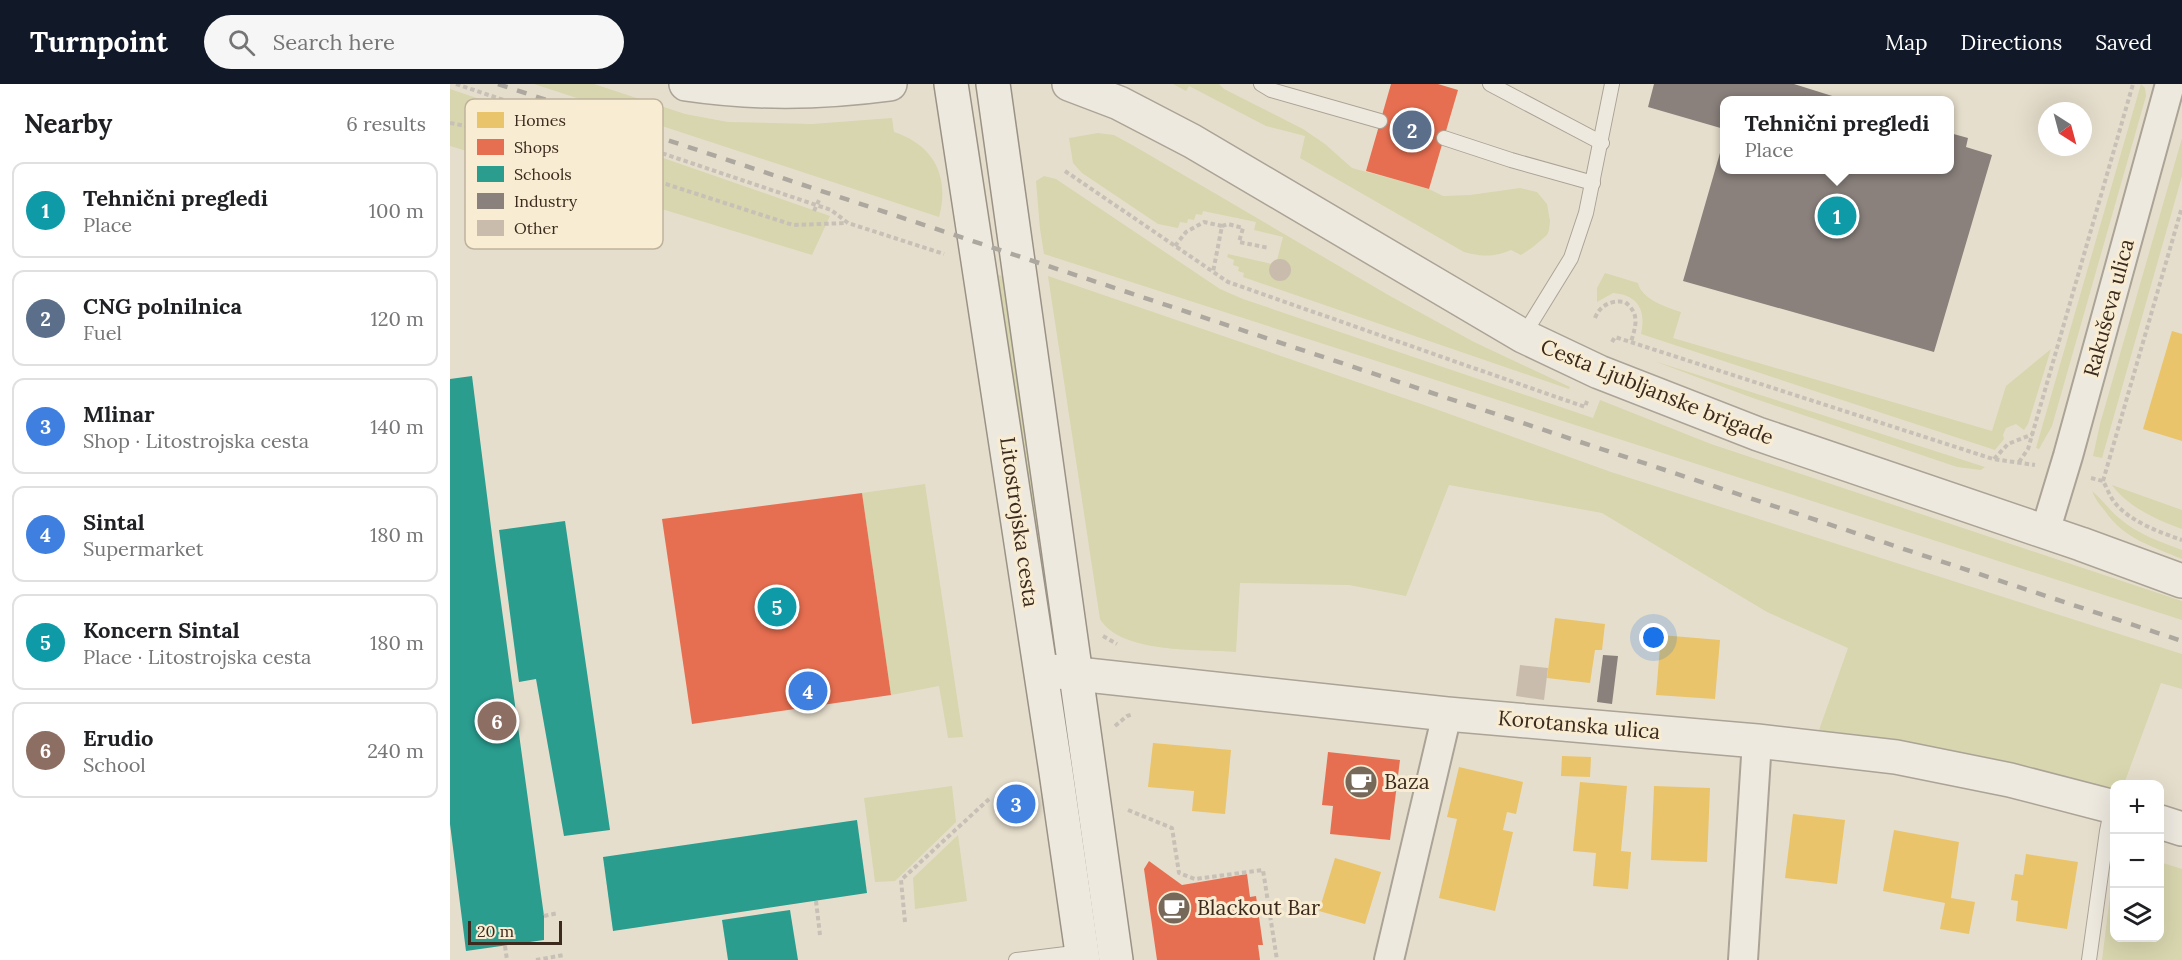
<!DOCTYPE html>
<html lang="en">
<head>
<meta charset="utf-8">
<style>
	body { margin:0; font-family:Lora,serif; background:#f6f6f6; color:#202124 }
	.controls { position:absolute; right:18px; bottom:18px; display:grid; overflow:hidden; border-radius:12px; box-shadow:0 6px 24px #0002 }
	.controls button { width:54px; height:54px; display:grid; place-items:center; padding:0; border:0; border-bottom:2px solid #e0e0e0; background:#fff; color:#202124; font:30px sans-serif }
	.compass { position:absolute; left:1588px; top:18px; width:54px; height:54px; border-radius:50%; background:#fff; box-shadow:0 6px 24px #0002; rotate:144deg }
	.scale { position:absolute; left:18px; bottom:15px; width:94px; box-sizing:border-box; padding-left:6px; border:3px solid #3b2a1d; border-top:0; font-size:16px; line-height:21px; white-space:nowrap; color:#3b2a1d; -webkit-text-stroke:4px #f8ecd2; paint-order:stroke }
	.you { position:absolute; left:1204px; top:554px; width:21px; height:21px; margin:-15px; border:4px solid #fff; border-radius:50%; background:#1a73e8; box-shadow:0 0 0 9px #1a73e833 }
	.badge { display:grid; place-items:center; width:39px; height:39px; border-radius:50%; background:#111827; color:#fff; font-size:20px; font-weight:700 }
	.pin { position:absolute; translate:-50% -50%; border:3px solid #fff; box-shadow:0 2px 6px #0006 }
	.popup { position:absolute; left:1270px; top:12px; width:234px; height:78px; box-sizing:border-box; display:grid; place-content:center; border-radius:12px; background:#fff; filter:drop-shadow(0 2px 4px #0005); font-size:20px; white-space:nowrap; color:#757577 }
	.popup b { font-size:22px; color:#202124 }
	.popup::after { content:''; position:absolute; left:50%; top:100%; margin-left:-12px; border:12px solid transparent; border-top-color:#fff }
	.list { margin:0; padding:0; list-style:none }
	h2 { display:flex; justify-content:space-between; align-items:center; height:78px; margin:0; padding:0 24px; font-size:26px }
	h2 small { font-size:20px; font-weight:400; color:#757577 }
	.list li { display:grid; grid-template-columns:39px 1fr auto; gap:18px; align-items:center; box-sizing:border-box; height:96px; margin:0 12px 12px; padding:0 12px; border:2px solid #e0e0e0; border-radius:12px }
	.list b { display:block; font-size:22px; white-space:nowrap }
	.list p { margin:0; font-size:20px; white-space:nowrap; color:#757577 }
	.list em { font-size:20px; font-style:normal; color:#757577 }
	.icon { flex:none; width:33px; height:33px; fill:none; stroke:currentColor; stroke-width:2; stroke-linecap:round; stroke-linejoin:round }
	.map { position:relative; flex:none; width:1732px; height:876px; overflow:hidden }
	header { display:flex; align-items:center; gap:36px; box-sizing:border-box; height:84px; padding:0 30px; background:#111827; color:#fff }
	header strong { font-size:28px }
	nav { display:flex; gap:33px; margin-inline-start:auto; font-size:21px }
	.search { width:420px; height:54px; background:#f6f6f6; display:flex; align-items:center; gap:15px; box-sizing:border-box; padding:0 21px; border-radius:33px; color:#757577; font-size:22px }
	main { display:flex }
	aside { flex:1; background:#fff }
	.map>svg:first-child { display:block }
	.green { fill:#d7d6ae }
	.homes { fill:#e9c46a }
	.shops { fill:#e76f51 }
	.schools { fill:#2a9d8f }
	.industry { fill:#8a817c }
	.building { fill:#cabcad }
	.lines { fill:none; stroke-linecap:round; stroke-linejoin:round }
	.service-casing { stroke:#aba396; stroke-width:16 }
	.minor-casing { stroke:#aba396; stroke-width:32 }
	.tertiary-casing { stroke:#aba396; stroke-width:36 }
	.secondary-casing { stroke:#9b9286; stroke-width:36 }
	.path { stroke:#c7c0b6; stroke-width:4; stroke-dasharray:4.5 3; stroke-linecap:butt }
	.service { stroke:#eee9df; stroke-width:14 }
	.minor { stroke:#eee9df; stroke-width:28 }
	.tertiary { stroke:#eee9df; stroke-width:33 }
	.secondary { stroke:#eee9df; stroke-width:33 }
	.rail { stroke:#ada89f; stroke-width:4.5; stroke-dasharray:10 10; stroke-linecap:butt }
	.labels { text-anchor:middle; stroke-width:6; stroke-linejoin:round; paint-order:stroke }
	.street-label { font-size:21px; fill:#3b2a1d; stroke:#f8ecd2 }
	.poi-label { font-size:21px; fill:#3b2a1d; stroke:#f8ecd2; text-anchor:start }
	.key { fill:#f8ecd2; stroke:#bfb29c; stroke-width:1.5 }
	.key-label { font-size:16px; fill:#3b2a1d }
</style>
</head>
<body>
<header>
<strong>Turnpoint</strong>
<div class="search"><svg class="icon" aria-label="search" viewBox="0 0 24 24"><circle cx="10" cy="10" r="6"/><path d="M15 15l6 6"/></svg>Search here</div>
<nav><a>Map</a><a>Directions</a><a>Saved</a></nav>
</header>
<main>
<aside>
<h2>Nearby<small>6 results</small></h2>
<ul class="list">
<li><span class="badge" style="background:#0f9aa8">1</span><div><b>Tehnični pregledi</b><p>Place</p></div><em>100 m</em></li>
<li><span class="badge" style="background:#5c6f8a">2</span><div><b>CNG polnilnica</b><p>Fuel</p></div><em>120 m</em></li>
<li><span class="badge" style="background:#3f7fe0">3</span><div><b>Mlinar</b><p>Shop · Litostrojska cesta</p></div><em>140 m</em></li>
<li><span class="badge" style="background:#3f7fe0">4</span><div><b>Sintal</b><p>Supermarket</p></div><em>180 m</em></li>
<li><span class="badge" style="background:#0f9aa8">5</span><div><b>Koncern Sintal</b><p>Place · Litostrojska cesta</p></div><em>180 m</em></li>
<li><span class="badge" style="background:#8d6e63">6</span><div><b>Erudio</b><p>School</p></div><em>240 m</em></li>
</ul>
</aside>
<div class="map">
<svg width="1732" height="876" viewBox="0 0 1732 876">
	<rect width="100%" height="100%" fill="#e6decc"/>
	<g class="green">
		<path d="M84 0H144L235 30 278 38 362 40 442 34 444 48C484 61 500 93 489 133Z"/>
		<path d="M723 0H769L774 5 853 45 875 60 902 84 979 105 993 112 1020 111 1070 104 1087 108 1097 120 1100 137 1099 146 1097 151 1083 163 1071 171 1061 166C1045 173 1031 173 1014 168L850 74 855 52 816 42 739 2 736 7Z"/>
		<path d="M1691 0 1695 4 1696 12 1602 342 1589 365 1586 364Z"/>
		<path d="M0 5 101 39 97 52 144 68 150 52 380 132 362 171 202 122 0 62Z"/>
		<path d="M648 49 664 51 684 62 940 212 1024 258 1120 303 1119 305 793 193 794 189 788 187 789 183 783 181 784 176 777 173 778 170 822 180 820 187 823 194 830 197 838 194C844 185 839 175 827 176L833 153 804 146 806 138 753 127 752 131 746 130 744 136 738 135 737 139 730 138 728 144 708 140 632 89 623 79 619 54Z"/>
		<path d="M1732 54V92L1652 374 1643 372 1650 340Z"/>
		<path d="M594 92 606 95 770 205 793 215 1143 334 1150 316 1261 360 1732 517V536L594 170 590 145 586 97Z"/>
		<path d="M1155 189 1188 199C1191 215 1218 224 1231 228L1223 254 1542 347 1556 302 1601 265 1578 340 1574 346 1566 340 1556 344 1553 351 1554 355 1545 366 1191 250C1196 227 1189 211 1163 209L1147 218V204Z"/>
		<path d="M548 191 553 192 595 481 588 482Z"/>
		<path d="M598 192 980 323 1161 388 1732 570V605L1711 599 1674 700H1664V704L1369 646 1398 564 1317 528 1152 429 999 401 956 512 899 501 790 499 786 568C748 565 671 570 650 535Z"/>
		<path d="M1204 277 1535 383 1531 386 1507 383 1300 313Z"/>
		<path d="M475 400 513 653 498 654 489 602 441 611 412 409Z"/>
		<path d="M1662 401 1732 426V445C1707 436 1678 423 1662 401Z"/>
		<path d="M1642 407C1652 415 1659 426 1669 434 1687 450 1709 457 1732 466V475C1702 462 1674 455 1655 427 1650 421 1645 415 1642 407Z"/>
		<path d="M502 702 506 738 445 797 425 798 414 714Z"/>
		<path d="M508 751 517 817 465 825 463 794Z"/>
		<path d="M1710 778 1732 785V876H1652L1664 780V854H1710Z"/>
	</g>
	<g class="homes">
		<path d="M1722 247 1732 250V357L1693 345Z"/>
		<path d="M1105 534 1155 540 1152 566H1145L1140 599 1097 594Z"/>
		<path d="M1211 551 1270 556 1265 615 1206 611Z"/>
		<path d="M703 659 781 666 775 730 742 727 744 707 698 703Z"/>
		<path d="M1112 672 1141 673 1140 693 1111 692Z"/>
		<path d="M1009 683 1073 698 1066 730 1057 728 1053 746 1063 748 1045 827 989 814 1007 735 997 733Z"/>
		<path d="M1130 698 1177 702 1171 767 1181 768 1178 805 1143 802 1146 769 1123 767Z"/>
		<path d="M1204 702 1260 704 1257 778 1201 776Z"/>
		<path d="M1343 730 1395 736 1387 800 1335 794Z"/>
		<path d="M1444 746 1509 758 1501 814 1525 818 1519 850 1490 845 1495 819 1433 807Z"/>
		<path d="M1576 770 1628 778 1617 845 1566 837 1568 817 1561 816 1565 790 1573 791Z"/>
		<path d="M885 774 931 788 915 840 869 827Z"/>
	</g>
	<g class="shops">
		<path d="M941 0H988L1008 6 979 105 916 87Z"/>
		<path d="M412 409 441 611 242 640 212 435Z"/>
		<path d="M878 668 950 676 940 756 880 750 883 722 872 721Z"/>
		<path d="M699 777 732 801 797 790 800 813 806 812 813 861H808L810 876H707L694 785Z"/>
	</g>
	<g class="schools">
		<path d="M22 292 45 475 94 832V856L16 867 0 740V295Z"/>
		<path d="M115 437 160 746 114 752 86 595 69 598 49 446Z"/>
		<path d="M407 736 417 809 163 847 153 773Z"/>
		<path d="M340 826 348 876H278L272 836Z"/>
	</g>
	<g class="industry">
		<path d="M1204 0H1344L1395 16H1274V45L1198 23Z"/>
		<path d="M1500 49 1518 54 1516 63 1542 71 1484 268 1233 197 1274 55V86H1500Z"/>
		<path d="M1153 571 1168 572 1162 620 1147 618Z"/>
	</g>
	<g class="building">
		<circle cx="830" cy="186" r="11"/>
		<path d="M1070 581 1098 584 1094 616 1066 612Z"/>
	</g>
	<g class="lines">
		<g class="service-casing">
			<g id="service">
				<path d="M811 0 821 6 930 37"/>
				<path d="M1040 0 1152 59"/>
				<path d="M994 54 1061 76 1143 99"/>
				<path d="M1073 252 1121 174 1136 129 1162 0"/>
				<path d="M566 876 632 868"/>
				<path d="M1639 876 1657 747 1662 723"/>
			</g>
		</g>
		<g class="minor-casing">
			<g id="minor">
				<path d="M1595 448 1618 372 1720 0"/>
				<path d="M939 876 997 630"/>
				<path d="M1293 876 1307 657"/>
			</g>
		</g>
		<g class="tertiary-casing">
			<g id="tertiary">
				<path d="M236 0C303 10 373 9 440 0"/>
				<path d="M619 0 669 19 742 57 1073 252 1149 288 1308 350 1631 460 1732 497"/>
				<path d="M600 587 997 630 1307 657 1446 673 1560 696 1664 723"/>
				<path d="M1710 738 1732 745"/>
			</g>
		</g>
		<g class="secondary-casing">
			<g id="secondary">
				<path d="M501 0 606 688 633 876"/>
				<path d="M543 0 666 876"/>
			</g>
		</g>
		<g class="path">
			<path d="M6 0 381 126 398 139 494 170"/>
			<path d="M0 39 53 49 123 78 191 92 343 141 397 139"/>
			<path d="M615 87 778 198 1135 323 1137 317"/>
			<path d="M364 127 370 114"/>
			<path d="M772 142 778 140 793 144 789 158 819 164"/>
			<path d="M725 162 736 148 754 138 772 142 763 188"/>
			<path d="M1145 234C1150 221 1161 216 1175 218 1190 230 1186 241 1181 258"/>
			<path d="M1162 258 1165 253 1543 375 1585 381"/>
			<path d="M1544 375 1558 360 1583 350"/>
			<path d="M1569 378 1578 365 1683 0"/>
			<path d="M1641 394 1653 397C1657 404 1660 413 1665 419 1681 438 1709 448 1732 456"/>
			<path d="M1653 397 1732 123"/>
			<path d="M653 552 667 560"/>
			<path d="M665 642 677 632 683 630"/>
			<path d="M678 726 722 744 729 789 745 795 813 786 827 876"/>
			<path d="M366 817 370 851"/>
			<path d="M94 832 108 829"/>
			<path d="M455 838 451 796 539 715"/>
			<path d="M55 862 57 876"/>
			<path d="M86 876 114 871"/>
		</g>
		<use href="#service" class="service"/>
		<use href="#minor" class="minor"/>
		<use href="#tertiary" class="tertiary"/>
		<use href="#secondary" class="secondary"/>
		<path class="rail" d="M48 0 1732 557"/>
	</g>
	<defs>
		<g id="cafe-disc" transform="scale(1.725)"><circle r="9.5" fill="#77695a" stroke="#f8ecd2"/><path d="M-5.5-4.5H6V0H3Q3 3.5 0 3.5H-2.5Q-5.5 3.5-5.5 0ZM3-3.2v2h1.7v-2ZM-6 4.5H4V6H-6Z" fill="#fff"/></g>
	</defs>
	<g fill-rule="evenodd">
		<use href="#cafe-disc" x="911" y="698"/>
		<use href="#cafe-disc" x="724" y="824"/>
	</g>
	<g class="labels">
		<g class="street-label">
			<text transform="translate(1659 224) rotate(-75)" y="7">Rakuševa ulica</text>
			<text transform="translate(1207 308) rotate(22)" y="7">Cesta Ljubljanske brigade</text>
			<text transform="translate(569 438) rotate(82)" y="7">Litostrojska cesta</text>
			<text transform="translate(1129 641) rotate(5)" y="7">Korotanska ulica</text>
		</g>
		<g class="poi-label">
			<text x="934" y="705">Baza</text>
			<text x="747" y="831">Blackout Bar</text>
		</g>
	</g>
	<rect x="15" y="15" width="198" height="150" rx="9" class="key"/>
	<rect x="27" y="28" width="27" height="16" fill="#e9c46a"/>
	<rect x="27" y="55" width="27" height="16" fill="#e76f51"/>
	<rect x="27" y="82" width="27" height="16" fill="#2a9d8f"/>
	<rect x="27" y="109" width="27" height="16" fill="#8a817c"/>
	<rect x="27" y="136" width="27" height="16" fill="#cabcad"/>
	<g class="key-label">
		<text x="64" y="42">Homes</text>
		<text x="64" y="69">Shops</text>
		<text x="64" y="96">Schools</text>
		<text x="64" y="123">Industry</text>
		<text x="64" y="150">Other</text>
	</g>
</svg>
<div class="controls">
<button>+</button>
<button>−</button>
<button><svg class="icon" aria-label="layers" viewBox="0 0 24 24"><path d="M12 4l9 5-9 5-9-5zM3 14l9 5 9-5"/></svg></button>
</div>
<svg class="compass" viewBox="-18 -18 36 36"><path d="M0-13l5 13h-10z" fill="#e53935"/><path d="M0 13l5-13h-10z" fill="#757577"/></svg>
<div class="scale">20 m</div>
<div class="you"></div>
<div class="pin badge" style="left:1387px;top:132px;background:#0f9aa8">1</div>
<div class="popup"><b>Tehnični pregledi</b>Place</div>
<div class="pin badge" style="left:962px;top:46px;background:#5c6f8a">2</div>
<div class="pin badge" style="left:566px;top:720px;background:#3f7fe0">3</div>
<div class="pin badge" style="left:358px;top:607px;background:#3f7fe0">4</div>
<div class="pin badge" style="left:327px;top:523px;background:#0f9aa8">5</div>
<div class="pin badge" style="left:47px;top:637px;background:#8d6e63">6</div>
</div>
</main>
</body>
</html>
